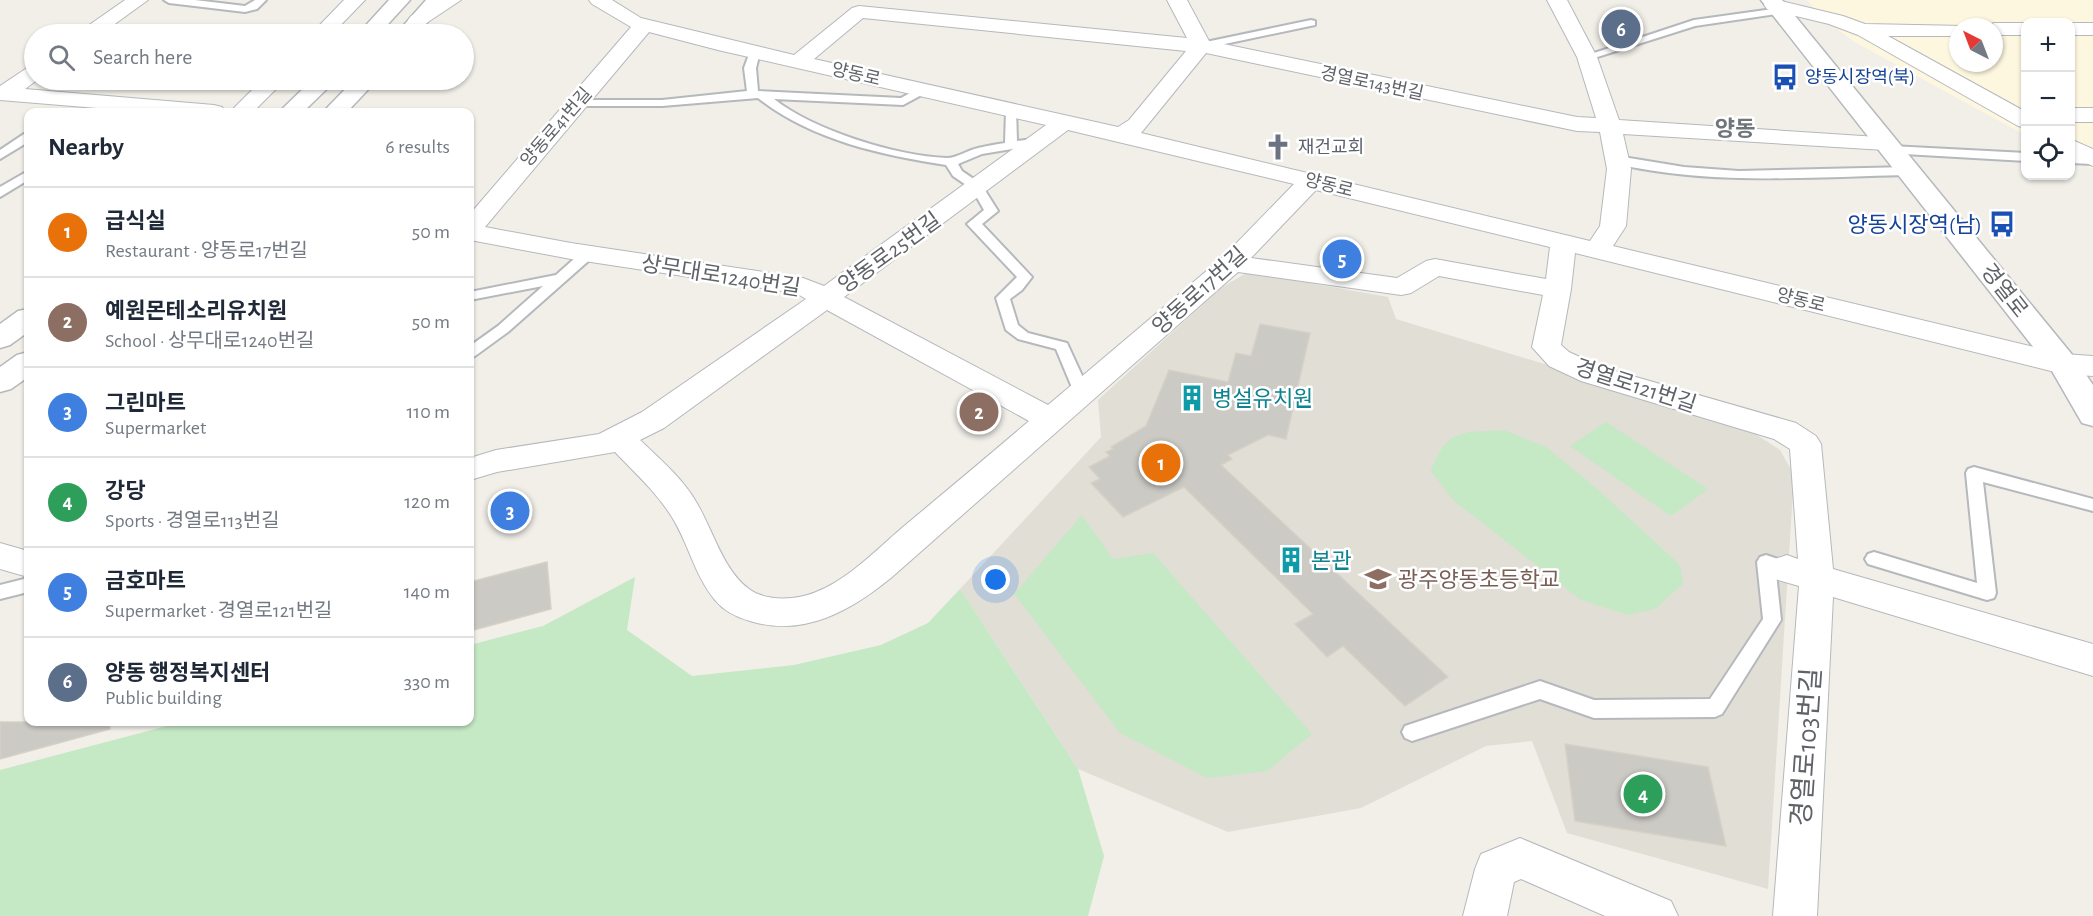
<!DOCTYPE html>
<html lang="en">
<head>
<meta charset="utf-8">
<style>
	body { margin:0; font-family:"Alegreya Sans","Noto Sans KR",sans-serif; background:#f2f2f3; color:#1f2937 }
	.controls { position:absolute; right:18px; top:18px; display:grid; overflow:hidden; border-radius:12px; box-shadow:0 2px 4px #0004 }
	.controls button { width:54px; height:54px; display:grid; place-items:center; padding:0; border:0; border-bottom:2px solid #e0e1e3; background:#fff; color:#1f2937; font:30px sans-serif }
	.compass { position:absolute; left:1949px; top:18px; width:54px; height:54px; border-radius:50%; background:#fff; box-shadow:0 2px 4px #0004; rotate:318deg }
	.you { position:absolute; left:996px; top:580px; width:21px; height:21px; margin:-15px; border:4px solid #fff; border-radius:50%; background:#1a73e8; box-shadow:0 0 0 9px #1a73e833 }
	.badge { display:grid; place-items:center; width:39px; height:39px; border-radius:50%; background:#ea4335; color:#fff; font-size:20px; font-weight:700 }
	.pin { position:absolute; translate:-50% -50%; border:3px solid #fff; box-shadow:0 2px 6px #0006 }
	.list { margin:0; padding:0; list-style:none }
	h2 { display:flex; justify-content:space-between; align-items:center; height:78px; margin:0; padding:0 24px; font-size:26px }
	h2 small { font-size:20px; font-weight:400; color:#747a83 }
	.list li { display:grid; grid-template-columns:39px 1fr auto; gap:18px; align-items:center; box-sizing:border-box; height:90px; padding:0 24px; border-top:2px solid #e0e1e3 }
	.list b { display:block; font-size:22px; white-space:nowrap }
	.list p { margin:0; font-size:20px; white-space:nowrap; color:#747a83 }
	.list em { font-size:20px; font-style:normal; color:#747a83 }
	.icon { flex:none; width:33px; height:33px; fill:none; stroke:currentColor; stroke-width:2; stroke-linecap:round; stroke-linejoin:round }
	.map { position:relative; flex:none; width:2093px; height:916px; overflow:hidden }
	.search { position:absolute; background:#fff; box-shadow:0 2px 4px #0004; left:24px; top:24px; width:450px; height:66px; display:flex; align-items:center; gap:15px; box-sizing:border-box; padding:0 21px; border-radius:33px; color:#747a83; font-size:22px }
	.panel { position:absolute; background:#fff; box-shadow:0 2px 4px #0004; left:24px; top:108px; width:450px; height:618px; border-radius:12px }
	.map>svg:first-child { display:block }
	.commercial { fill:#fef7e0; fill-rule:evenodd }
	.education { fill:#e1ded6 }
	.green { fill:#c5e8c5 }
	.building { fill:#cccac5; stroke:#d6d1c6; stroke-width:1.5 }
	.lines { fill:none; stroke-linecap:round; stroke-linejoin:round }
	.service-casing { stroke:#b5b8bc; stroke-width:4 }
	.minor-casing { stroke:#b5b8bc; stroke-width:2 }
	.tertiary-casing { stroke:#b5b8bc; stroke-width:3 }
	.service { fill:#fff; fill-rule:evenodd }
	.minor { fill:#fff; fill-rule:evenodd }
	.tertiary { fill:#fff; fill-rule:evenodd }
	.labels { text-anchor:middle; stroke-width:5; stroke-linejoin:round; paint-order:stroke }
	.far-street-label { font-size:18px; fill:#5f6368; stroke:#fff }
	.far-transit-label { font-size:18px; fill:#164399; stroke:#fff; text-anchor:start }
	.far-worship-label { font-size:18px; fill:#5b616d; stroke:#fff; text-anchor:start }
	.far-quarter-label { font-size:22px; font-weight:bold; fill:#70757a; stroke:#fff }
	.transit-label { font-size:22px; fill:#164399; stroke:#fff; text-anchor:end }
	.street-label { font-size:22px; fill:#5f6368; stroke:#fff }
	.culture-label { font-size:22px; fill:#0d838f; stroke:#fff; text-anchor:start }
	.education-label { font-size:22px; fill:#785e54; stroke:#fff; text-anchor:start }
	.near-street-label { font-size:27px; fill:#5f6368; stroke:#fff }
</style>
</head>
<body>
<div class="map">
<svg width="2093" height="916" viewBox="0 0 2093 916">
	<rect width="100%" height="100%" fill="#f1efe8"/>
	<path class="commercial" d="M1807 0H2093V169L2071 158 2070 22H2026L2025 135 1853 41 1823 18ZM1958 27H1994V63H1958Z"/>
	<path class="education" d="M1248 272 1388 297 1396 319 1551 366 1754 433 1780 450 1794 475 1768 889 1567 833 1532 741 1486 746 1361 808 1228 832 1078 769 960 589 1101 437 1098 400 1221 288Z"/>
	<g class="green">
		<path d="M1606 422 1708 489 1671 516 1570 446Z"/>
		<path d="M1504 430 1546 447 1595 487 1680 565 1683 584 1655 609 1628 615 1581 600 1453 500 1431 471C1447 427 1463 433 1504 430Z"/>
		<path d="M1082 515 1113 559 1153 553 1312 734 1267 771 1207 778 1120 733 1014 594Z"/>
		<path d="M635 577 627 630 692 676 794 665 881 645 928 623 960 589 1078 769 1104 856 1088 916H0V770L182 722H470V645L543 626Z"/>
	</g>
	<g class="building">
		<path d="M1260 324 1310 333 1286 439 1268 435 1228 455 1232 459 1221 465 1448 677 1405 706 1343 646 1327 657 1295 624 1313 614 1184 487 1123 517 1091 483 1100 479 1089 467 1110 456 1106 452 1113 449 1111 447 1146 426 1169 370 1228 382 1236 353 1251 356Z"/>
		<path d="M547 562 551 609 470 631V582Z"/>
		<path d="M0 722H109L110 729 0 759Z"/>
		<path d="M1565 744 1708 767 1726 846 1575 821Z"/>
	</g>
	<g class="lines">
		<g class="service-casing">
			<g id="service">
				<path d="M164 0H195L245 6 255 0H266L257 9 245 12 169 3Z"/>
				<path d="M1780 8 1784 9V13L1695 26 1591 59 1587 60 1582 57 1694 20Z"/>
				<path d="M1311 20 1315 21V25L1201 49 1196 46 1201 43Z"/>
				<path d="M755 49 760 52 756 68 758 91 901 98 919 88H927V92L903 105 774 99C813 130 896 156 947 158 957 158 968 150 978 148 987 146 996 144 1005 143L1006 110 1012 107 1016 108 1017 141 1042 138V144L982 154 958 164 962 171 981 184 998 211 982 224 1032 277 1022 290 1010 299 1018 325 1028 333 1067 343 1090 393 1088 397H1076L1056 349 1018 339 1006 330 996 298 1017 277 967 224 984 210 972 189 953 176 946 165C881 155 811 140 758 98L662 106H576L570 103 576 100H662L747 91 744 68 750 52Z"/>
				<path d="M24 134H28V142L0 159V150Z"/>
				<path d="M1891 146 2026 153V161L1887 153 1885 150Z"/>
				<path d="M2070 155 2093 156V164L2070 163Z"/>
				<path d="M1617 156 1684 167 1739 171 1908 167 1914 171 1908 175C1810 177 1709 186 1613 163L1611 160Z"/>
				<path d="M28 171V180L0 197V187Z"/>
				<path d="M589 249 594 250 596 253 594 256 508 332 475 356 470 358V346L498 326 543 286 470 300V292L556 275 584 250Z"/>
				<path d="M1974 467 2093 499V511L1983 482 1996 593 1994 598 1987 600 1868 564 1865 559 1868 554 1874 552 1977 583 1966 473 1968 469Z"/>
				<path d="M1766 555 1793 564 1796 569 1793 574 1787 576 1776 573 1781 620 1722 714 1715 717 1594 718 1540 699 1412 741 1405 738 1402 732 1405 726 1540 681 1594 700 1710 699 1763 619 1757 562 1760 557Z"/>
				<path d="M28 578V592L0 599V585Z"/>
			</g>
		</g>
		<g class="minor-casing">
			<g id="minor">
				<path d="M125 0H148L101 34H79L82 30Z"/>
				<path d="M344 0H365L332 34H311Z"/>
				<path d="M437 0H461L425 24H411L408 20 411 16Z"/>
				<path d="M589 0H612L641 18 794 55 852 8 859 6 1187 38 1167 0H1187L1209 41 1577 117 1596 118 1577 57 1547 0H1567L1597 57 1619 120 1893 138 1897 143 1893 148 1885 150 1623 134 1631 169 1626 226 1613 246 2063 354 2093 356V376L2063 374 1575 253 1571 289 1561 345 1569 352 1601 367 1796 423 1816 436 1821 444 1833 569 2093 644V676L1833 597 1817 916H1773L1799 586 1775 579 1770 569 1775 559 1787 555 1798 559 1790 449 1774 439 1581 381 1549 366 1532 347 1543 295 1439 276 1411 293 1401 295 1238 272 892 577C852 610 804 638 750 621 736 617 724 611 715 600 694 575 688 541 670 514 655 491 634 472 615 452L497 472 470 480V458L496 450 599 434 642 412 806 299 796 293 571 259 470 240V214L631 27 592 4ZM863 18 1186 51 1129 120 1118 127 814 59ZM649 32 718 50 1046 125 824 286 803 278 571 243 485 227ZM1206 53 1577 131 1600 132 1607 169 1600 226 1590 241 1141 133ZM1068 130 1294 184 1223 257 1048 405 844 297ZM1316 190 1550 247 1546 279 1435 259 1426 261 1397 278 1251 258ZM827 310 1029 421C987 457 945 492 903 527 876 550 849 579 816 592 797 600 766 602 749 589 722 569 713 529 695 500 681 477 660 459 640 440L664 428Z"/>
				<path d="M1777 0 1843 16 1865 24 1965 26 1958 27V36H1888L2026 112V128L2018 126 1858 35 1829 24 1767 9 1764 5 1767 1Z"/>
				<path d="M1994 23H2026V35H1994V27H1985Z"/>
				<rect x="2070" y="23" width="23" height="12"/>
				<path d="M34 66V80H37L25 89 214 105 222 107 225 112H145L0 100V86L27 68Z"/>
				<path d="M262 80H285L253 112H230Z"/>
				<rect x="2070" y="108" width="23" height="14"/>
				<path d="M2070 139 2093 149V166L2070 156Z"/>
				<path d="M0 543 28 551V577L0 569Z"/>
				<path d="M1520 838 1671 901 1678 916H1605L1521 879 1514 882 1507 916H1463L1475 869 1481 854Z"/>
			</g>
		</g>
		<g class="tertiary-casing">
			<g id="tertiary">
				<path d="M389 0H410L379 34H358Z"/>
				<path d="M426 0H447L417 34H396Z"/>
				<path d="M1761 0H1782L2074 357 2093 385V426L2082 423 2052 371Z"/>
				<path d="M312 80H336L303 112H279Z"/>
				<path d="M354 80H377L347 112H323Z"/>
				<path d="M28 309V332L10 345 0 348V324L18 311Z"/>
				<path d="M28 352V377L11 389 0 392V367L17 355Z"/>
			</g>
		</g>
		<use href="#service" class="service"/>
		<use href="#minor" class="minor"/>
		<use href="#tertiary" class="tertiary"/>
	</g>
	<defs>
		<g id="bus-bare" transform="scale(2.07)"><path d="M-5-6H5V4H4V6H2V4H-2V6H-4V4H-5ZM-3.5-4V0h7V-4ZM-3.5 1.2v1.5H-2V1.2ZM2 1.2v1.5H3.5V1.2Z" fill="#1a4fb4" stroke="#fff" stroke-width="2.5" paint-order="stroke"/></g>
		<g id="church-bare" transform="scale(2.07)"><path d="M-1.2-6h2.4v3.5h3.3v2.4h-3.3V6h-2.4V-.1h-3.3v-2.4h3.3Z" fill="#6b7280" stroke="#fff" stroke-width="2.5" paint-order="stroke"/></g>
		<g id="building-bare" transform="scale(2.07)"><path d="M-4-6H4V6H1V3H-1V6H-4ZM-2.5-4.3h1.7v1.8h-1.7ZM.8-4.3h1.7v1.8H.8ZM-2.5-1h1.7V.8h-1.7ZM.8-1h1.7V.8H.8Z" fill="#0f9aa8" stroke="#fff" stroke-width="2.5" paint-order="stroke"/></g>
		<g id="school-bare" transform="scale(2.07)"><path d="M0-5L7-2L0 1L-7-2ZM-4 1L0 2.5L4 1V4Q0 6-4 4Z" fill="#8d6e63" stroke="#fff" stroke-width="2.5" paint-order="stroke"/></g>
	</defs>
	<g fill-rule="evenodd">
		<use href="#bus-bare" x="1785" y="77"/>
		<use href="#church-bare" x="1278" y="147"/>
		<use href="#bus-bare" x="2002" y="224"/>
		<use href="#building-bare" x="1192" y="398"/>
		<use href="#building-bare" x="1291" y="560"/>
		<use href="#school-bare" x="1378" y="579"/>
	</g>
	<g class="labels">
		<g class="far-street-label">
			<text transform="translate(856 74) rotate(13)" y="6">양동로</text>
			<text transform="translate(1372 83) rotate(12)" y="6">경열로143번길</text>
			<text transform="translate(556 127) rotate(-49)" y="6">양동로41번길</text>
			<text transform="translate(1329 185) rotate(14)" y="6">양동로</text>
			<text transform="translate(1801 300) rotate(14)" y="6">양동로</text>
		</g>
		<g class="far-transit-label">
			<text x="1805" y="83">양동시장역(북)</text>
		</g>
		<g class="far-worship-label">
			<text x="1298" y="153">재건교회</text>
		</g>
		<g class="far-quarter-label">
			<text x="1735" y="136">양동</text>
		</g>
		<g class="transit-label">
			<text x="1982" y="232">양동시장역(남)</text>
		</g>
		<g class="street-label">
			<text transform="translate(889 252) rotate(-36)" y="8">양동로25번길</text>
			<text transform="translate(721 275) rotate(9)" y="8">상무대로1240번길</text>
			<text transform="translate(1199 290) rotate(-42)" y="8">양동로17번길</text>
			<text transform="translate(2005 290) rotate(52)" y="8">경열로</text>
			<text transform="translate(1636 385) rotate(18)" y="8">경열로121번길</text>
		</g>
		<g class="culture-label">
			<text x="1212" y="406">병설유치원</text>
			<text x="1311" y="568">본관</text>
		</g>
		<g class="education-label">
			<text x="1398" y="587">광주양동초등학교</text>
		</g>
		<g class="near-street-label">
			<text transform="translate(1806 747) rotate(-86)" y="9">경열로103번길</text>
		</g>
	</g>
</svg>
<div class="controls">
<button>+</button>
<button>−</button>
<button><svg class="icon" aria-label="locate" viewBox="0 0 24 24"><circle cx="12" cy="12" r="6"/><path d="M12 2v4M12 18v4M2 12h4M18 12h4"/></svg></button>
</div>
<svg class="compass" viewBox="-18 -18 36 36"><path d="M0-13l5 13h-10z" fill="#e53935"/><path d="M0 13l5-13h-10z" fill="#747a83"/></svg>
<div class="you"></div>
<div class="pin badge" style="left:1161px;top:463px;background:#e8710a">1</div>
<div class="pin badge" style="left:979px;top:412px;background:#8d6e63">2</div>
<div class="pin badge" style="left:510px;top:511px;background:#3f7fe0">3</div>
<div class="pin badge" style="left:1643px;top:794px;background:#2e9e5b">4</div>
<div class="pin badge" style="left:1342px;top:259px;background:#3f7fe0">5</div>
<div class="pin badge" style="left:1621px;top:29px;background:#5c6f8a">6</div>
<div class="search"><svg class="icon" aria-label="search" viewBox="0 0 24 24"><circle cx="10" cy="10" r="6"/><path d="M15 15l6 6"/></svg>Search here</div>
<section class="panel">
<h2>Nearby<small>6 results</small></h2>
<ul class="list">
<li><span class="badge" style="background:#e8710a">1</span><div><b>급식실</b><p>Restaurant · 양동로17번길</p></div><em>50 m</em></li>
<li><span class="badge" style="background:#8d6e63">2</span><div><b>예원몬테소리유치원</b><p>School · 상무대로1240번길</p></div><em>50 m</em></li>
<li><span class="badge" style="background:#3f7fe0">3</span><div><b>그린마트</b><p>Supermarket</p></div><em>110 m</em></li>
<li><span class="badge" style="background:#2e9e5b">4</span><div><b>강당</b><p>Sports · 경열로113번길</p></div><em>120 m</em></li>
<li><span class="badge" style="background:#3f7fe0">5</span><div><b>금호마트</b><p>Supermarket · 경열로121번길</p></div><em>140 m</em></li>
<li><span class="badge" style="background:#5c6f8a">6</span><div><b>양동 행정복지센터</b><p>Public building</p></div><em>330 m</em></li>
</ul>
</section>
</div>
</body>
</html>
